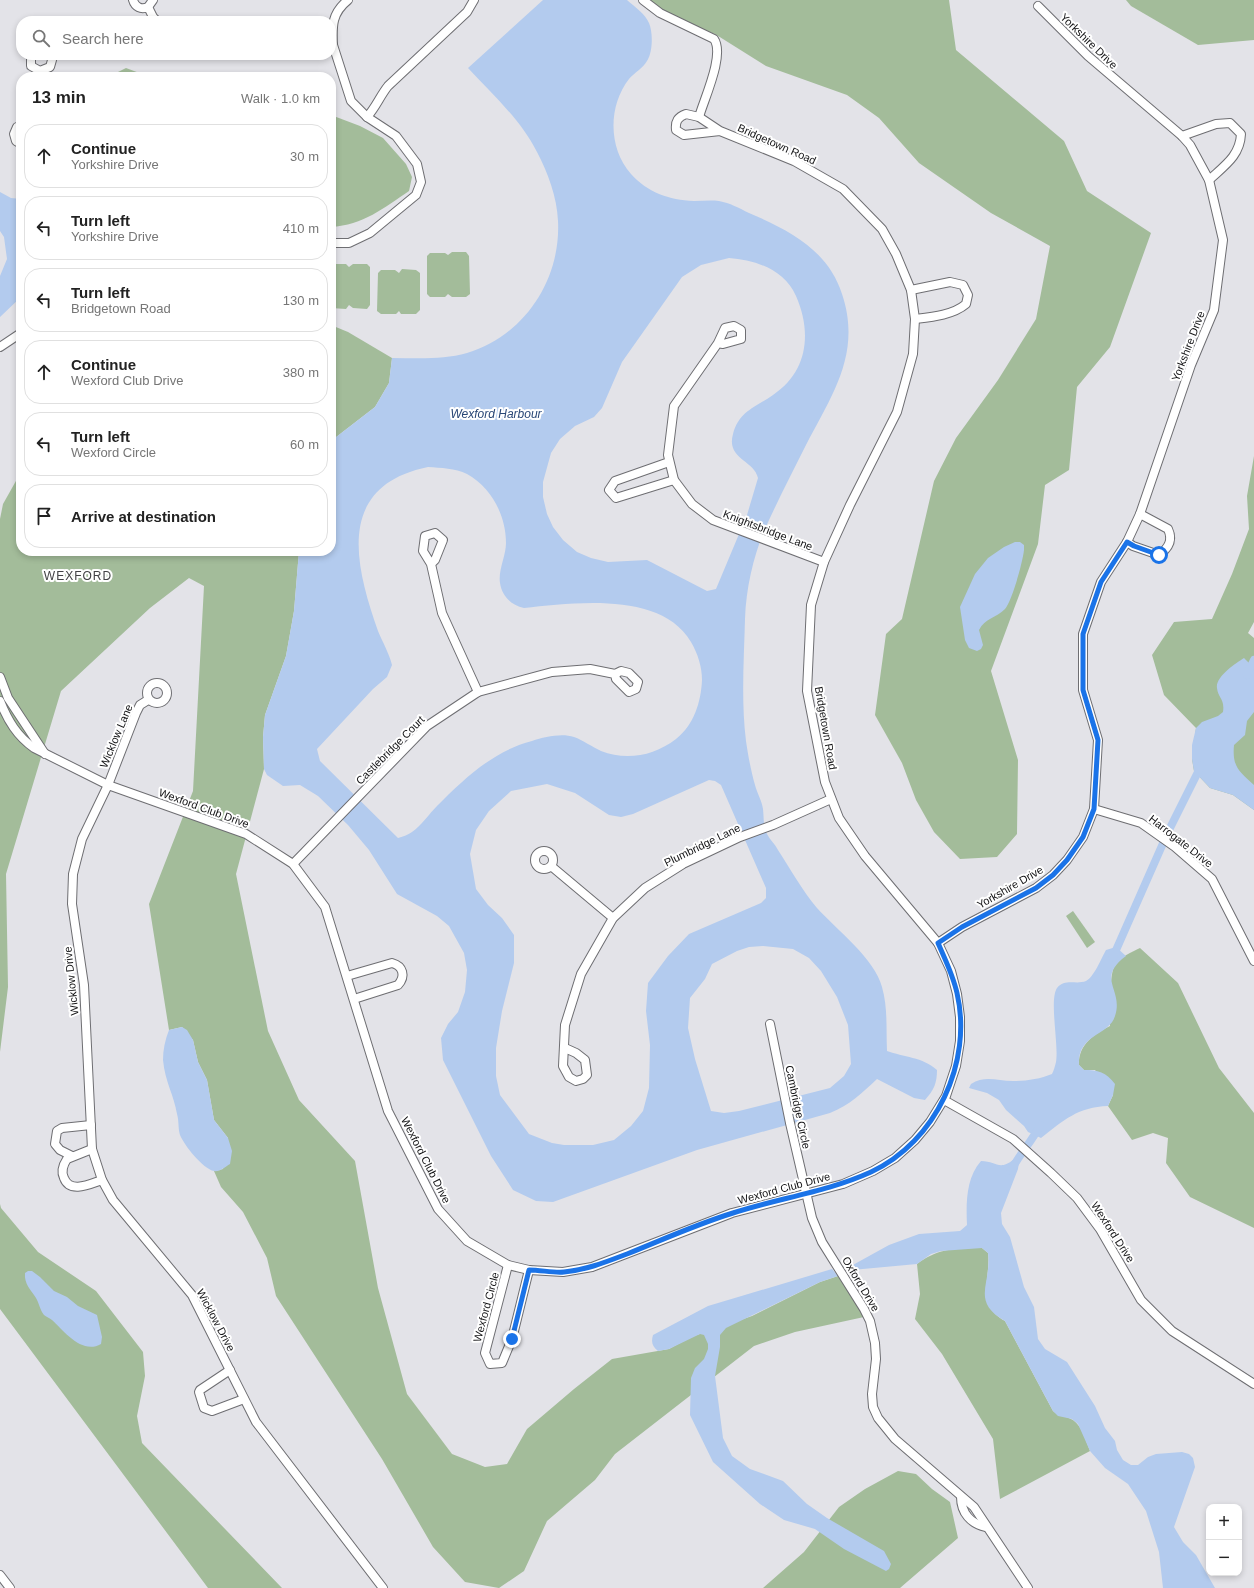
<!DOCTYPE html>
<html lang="en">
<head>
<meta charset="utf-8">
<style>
	body { margin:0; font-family:Helvetica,sans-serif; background:#f2f2f2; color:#222 }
	.controls { position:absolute; right:12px; bottom:12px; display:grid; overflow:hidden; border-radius:8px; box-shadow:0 2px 6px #0003 }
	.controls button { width:36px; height:36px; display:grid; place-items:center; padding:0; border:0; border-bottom:1px solid #e0e0e0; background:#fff; color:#222; font:20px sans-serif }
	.stop { position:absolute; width:12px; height:12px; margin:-9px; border:3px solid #1a73e8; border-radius:50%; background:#fff }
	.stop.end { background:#1a73e8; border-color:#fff; box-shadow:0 1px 4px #0008 }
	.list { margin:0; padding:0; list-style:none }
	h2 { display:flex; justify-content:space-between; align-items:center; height:52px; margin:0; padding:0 16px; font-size:17px }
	h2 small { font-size:13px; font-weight:400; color:#767676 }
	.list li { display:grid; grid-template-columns:26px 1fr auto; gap:12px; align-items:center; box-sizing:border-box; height:64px; margin:0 8px 8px; padding:0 8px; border:1px solid #e0e0e0; border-radius:16px }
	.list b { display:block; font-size:15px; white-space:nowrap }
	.list p { margin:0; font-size:13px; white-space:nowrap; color:#767676 }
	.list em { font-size:13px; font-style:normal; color:#767676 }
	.icon { flex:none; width:22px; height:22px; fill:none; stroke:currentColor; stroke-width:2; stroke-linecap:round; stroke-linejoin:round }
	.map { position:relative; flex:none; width:1254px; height:1588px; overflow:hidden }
	.search { position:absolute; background:#fff; box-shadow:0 2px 6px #0003; left:16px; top:16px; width:320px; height:44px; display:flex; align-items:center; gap:10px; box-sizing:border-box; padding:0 14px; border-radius:16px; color:#767676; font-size:15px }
	.panel { position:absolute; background:#fff; box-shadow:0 2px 6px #0003; left:16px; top:72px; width:320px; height:484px; border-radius:16px }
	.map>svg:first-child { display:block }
	.green { fill:#a3bc9a }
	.water { fill:#b3cbee; fill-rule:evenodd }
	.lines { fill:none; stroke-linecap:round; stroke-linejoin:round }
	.canal { stroke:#b3cbee; stroke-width:8 }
	.minor-casing { stroke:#6e6e72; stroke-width:10 }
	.minor { stroke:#fff; stroke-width:8 }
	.route { stroke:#1a73e8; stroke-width:5 }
	.labels { text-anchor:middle; stroke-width:4; stroke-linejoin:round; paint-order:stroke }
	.street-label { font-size:11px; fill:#141416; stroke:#fff }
	.water-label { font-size:12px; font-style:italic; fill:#294776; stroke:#fff }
	.neighbourhood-label { font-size:12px; letter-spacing:1px; fill:#424245; stroke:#fff }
</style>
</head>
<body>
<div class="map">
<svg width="1254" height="1588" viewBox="0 0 1254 1588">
	<rect width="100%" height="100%" fill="#e3e3e8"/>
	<g class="green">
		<path d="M649 0H949L956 50 1064 141 1087 191 1151 233 1110 347 1077 387 1069 470 1045 485 1038 544 991 671 1018 760 1017 834 997 857 960 859 934 832 916 800 902 763 875 715 886 634 902 619 934 481 956 438 998 380 1036 319 1050 246 991 213 919 163 879 118 847 95 766 66 715 34 682 21 652 4Z"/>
		<path d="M1126 0H1254V40L1198 45 1131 6Z"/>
		<path d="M126 68 150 77H118V72Z"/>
		<path d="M331 115 360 126 383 138 406 164 412 177 409 191C384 208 363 225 331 227Z"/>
		<path d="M452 252H466L469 256 470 294 466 297H452L448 294 445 297H430L427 294V256L430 253H445L448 255Z"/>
		<path d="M331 264H346L349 267 353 264H367L370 267V305L367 309 353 308 349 305 346 309 331 308Z"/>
		<path d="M402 269 416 270 420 273V310L416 314H401L399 311 396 314H381L377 311 378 273 381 270H395L399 273Z"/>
		<path d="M331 325 348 332 392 358 389 383 375 407 331 441Z"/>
		<path d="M1254 456V622L1248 633 1254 638V810L1233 795 1210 788 1194 771 1192 759 1196 728 1164 695 1152 655 1174 622 1212 619 1232 574 1249 529 1247 496Z"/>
		<path d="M21 472V551H299L294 611 286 656 265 715 263 737 264 769 236 874 268 1031 299 1100 355 1161 378 1288 407 1394 452 1454 485 1467 507 1464 527 1429 574 1389 612 1359 669 1349 691 1337 752 1316 820 1282 838 1276 864 1317 795 1332 754 1346 615 1454 595 1480 547 1521 524 1571 499 1588 465 1582 433 1547 382 1459 276 1296 267 1258 243 1212 221 1187 214 1171 223 1169 228 1138 214 1120 207 1080 198 1062 193 1040 182 1027 169 1030 149 904 193 791 204 586 189 578 150 608 61 691 6 874 8 987 0 1052V519L3 504Z"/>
		<path d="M1073 911 1095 942 1087 948 1066 916Z"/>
		<path d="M1140 948 1178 983 1219 1068 1254 1113V1228L1190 1197 1166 1163 1168 1138 1153 1133 1132 1140 1108 1106 1113 1095 1095 1070H1084L1079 1065C1078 1045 1094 1034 1110 1026 1110 1012 1109 974 1115 965 1120 957 1132 952 1140 948Z"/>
		<path d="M0 1204 1 1208 38 1252 96 1291 143 1352 145 1376 137 1416 142 1443 282 1588H208L0 1309Z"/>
		<path d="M973 1247 982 1248 988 1253C991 1279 975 1304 1005 1321L1053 1411C1059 1416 1066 1416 1073 1420 1082 1426 1086 1441 1090 1451L1000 1499 993 1439 942 1354 915 1319 920 1294 917 1264C938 1249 948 1250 973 1247Z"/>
		<path d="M898 1471 916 1474 932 1489 950 1502 958 1538 900 1588H763L804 1552 839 1507 865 1489Z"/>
	</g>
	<g class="water">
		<path d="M543 0H627C635 7 645 14 649 23 653 32 653 52 647 61 643 68 634 73 629 79 608 106 608 148 631 174 647 192 669 200 694 201 702 201 711 200 719 201 730 203 739 208 749 213 789 230 828 250 842 294 862 353 832 395 806 445 792 473 777 502 764 531 753 558 746 589 745 619 744 659 741 701 746 741 748 755 751 771 755 785 757 793 762 801 763 809 764 818 763 826 767 834 770 840 775 844 778 850 791 870 802 890 817 908 837 930 875 959 882 987 888 1008 886 1029 887 1051 903 1057 923 1057 937 1070 937 1083 934 1090 925 1100L914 1098 877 1079C862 1093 850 1105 830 1113L697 1150 553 1202 536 1201 513 1190 491 1156 443 1060 441 1038 448 1024 458 1012 465 992 467 970 464 953 449 926 437 916 397 894 369 850 348 825 318 796 300 785 283 786 267 775 264 769 263 737 265 715 286 656 294 611 299 551H331V441L375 407 389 383 392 358C417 358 443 360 467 353 524 336 561 280 558 221 557 197 548 173 537 152 521 120 492 94 468 68ZM729 258C755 260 784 269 796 296 812 332 808 372 773 395 756 407 739 411 733 434 726 459 754 460 758 478L747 515 716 589 707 591 647 560 608 562 591 558 577 552 563 540 553 527 547 514 543 497V482L551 453 560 439 575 426 594 417 602 408 622 362 682 277 701 265ZM428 467C441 468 455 468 467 474 492 488 506 516 506 543 506 556 498 570 500 583 502 596 511 605 524 608 574 603 661 591 691 642 698 654 702 667 702 680 701 702 694 725 676 739 654 756 626 761 601 751 592 747 583 740 574 737 561 733 545 737 532 741 493 751 464 779 437 806 429 814 421 826 412 832 408 835 402 837 398 838L320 761 317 749 373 689 387 677 392 665C389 653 383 643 378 631 354 563 336 486 428 467ZM709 780 715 781 721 785 766 888V898L761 903 689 934 668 956 648 983 646 1011 650 1045 649 1088 643 1111 631 1126 614 1140 593 1145H564L552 1143 529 1134 500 1095 496 1076V1048L502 1011 514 963V935L502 918 488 905 476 889 470 854 476 830 489 811 511 791 547 784 575 793 609 815 621 817 633 814ZM763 946 793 949 809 958 821 971 837 997 848 1025 851 1064 844 1076 830 1088 739 1111 724 1113 711 1111 695 1059 688 1028 690 998 705 979 712 964 737 951 749 947Z"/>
		<path d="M0 192 11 198 21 199V297L0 317V276L7 259 4 237 0 231Z"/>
		<path d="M1015 542H1020L1024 545V550C1023 561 1012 601 1005 609 996 618 985 618 979 630L983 645 981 649 977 651 969 648 965 640 960 607 975 574 988 558 1004 547Z"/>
		<path d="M1244 658 1254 668V712L1247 721 1245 735 1234 745C1232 767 1239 771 1254 785V810L1233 795 1210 788 1194 771 1192 759V745L1196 728 1202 722 1218 716 1223 712C1225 699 1218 698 1217 688 1215 677 1236 663 1244 658Z"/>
		<path d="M1116 947 1126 956C1095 979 1124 989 1115 1016 1109 1036 1077 1034 1079 1065L1084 1070C1098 1070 1106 1072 1115 1084L1113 1095 1108 1106C1078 1107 1064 1120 1041 1138L1028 1132 1024 1126 1006 1110 999 1100 987 1093 969 1088 971 1084C985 1075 997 1081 1013 1081 1027 1081 1040 1079 1052 1074 1054 1070 1055 1066 1056 1062 1059 1045 1049 1000 1057 988 1065 978 1076 985 1086 981 1094 977 1101 959 1106 950Z"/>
		<path d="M182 1027 187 1030 193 1040 198 1062 207 1080 214 1120 228 1138 232 1151 230 1164C225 1167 220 1172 214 1171 203 1169 184 1145 180 1135 178 1129 179 1120 177 1114 174 1095 165 1082 163 1060 163 1050 165 1040 169 1030Z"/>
		<path d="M1013 1160 1019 1162 1018 1169 1001 1213 1002 1224 1010 1237 1024 1287 1034 1307 1038 1339 1045 1349 1067 1362 1095 1406 1105 1428 1115 1441 1117 1450 1123 1460 1131 1465H1138L1148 1457 1156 1454 1182 1452 1189 1454 1193 1458 1195 1467 1174 1527 1183 1542 1196 1555 1215 1588H1163L1159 1552 1146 1511 1128 1484 1105 1468 1090 1451 1078 1424 1072 1419 1058 1416 1053 1411 1005 1321C970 1301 992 1284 988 1253L982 1248 941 1251 931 1254 917 1264 852 1270 851 1266 889 1245 919 1234 960 1231 967 1225C966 1203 966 1178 981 1161 996 1161 999 1171 1013 1160Z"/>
		<path d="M832 1269 838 1276 820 1282 726 1328 720 1335V1347L715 1376 723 1438 732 1456 750 1469 783 1481 807 1504 827 1518 884 1551 891 1564 889 1569 886 1571 844 1549 815 1529 784 1520 760 1504 713 1462 690 1415 691 1378 695 1368 704 1359 708 1349V1344L704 1335 700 1334 669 1349 658 1351C652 1346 651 1342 653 1335L708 1306Z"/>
		<path d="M28 1271H32L40 1277 54 1291 67 1297 78 1306 97 1315 102 1337 101 1344C82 1355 64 1331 52 1320 50 1318 46 1317 44 1315 40 1310 39 1303 36 1298 31 1290 24 1284 25 1273Z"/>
	</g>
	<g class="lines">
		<g class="canal">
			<path d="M1247 675 1254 660"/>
			<path d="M1113 957 1168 832 1201 766"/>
			<path d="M1011 1171C1019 1154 1032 1142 1040 1125"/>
		</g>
		<g class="minor-casing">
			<g id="minor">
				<path d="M133 0C135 7 141 10 148 7L153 0"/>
				<path d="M643 0 660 13 714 39C725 55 704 99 699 117"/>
				<path d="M148 7 153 17 157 21"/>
				<path d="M331 45H333C332 25 332 13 348 0"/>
				<path d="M31 55V66L40 71 50 67 52 60 51 55"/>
				<path d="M367 117C376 107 380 96 388 86L467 12 474 0"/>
				<path d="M21 126 17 127 14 134 16 141 21 144"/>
				<path d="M1182 136 1216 124 1230 123 1241 134C1240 156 1224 166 1209 180"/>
				<path d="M331 243H349L370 233 416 195 421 182 417 164 396 136 367 117 351 101 333 45"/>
				<path d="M911 290 950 282 963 285 968 295 966 304C953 315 932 317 915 319"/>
				<path d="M718 343 723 344 741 339V330L734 326 725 328 718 343 674 406 668 455 674 480 692 504 713 520 824 562"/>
				<path d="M0 347 21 333"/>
				<path d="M669 462 615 481 609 490 616 498 674 480"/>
				<path d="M1127 542 1133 546 1159 555C1169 548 1173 540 1168 529L1140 514"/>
				<path d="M431 564 435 560 443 540 435 533 425 536 423 551 431 564 442 613 478 692"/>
				<path d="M0 677 8 698 45 754"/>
				<circle cx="157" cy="693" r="10"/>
				<path d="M148 700 140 705 136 713 108 785 82 839 73 874 72 904 84 985 92 1149 102 1180 113 1200 192 1295 256 1422 383 1588"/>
				<path d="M0 701C8 721 17 736 34 748L108 785 246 834 293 864 325 907 388 1111 438 1209 467 1241 508 1265 529 1270 563 1272 592 1267 732 1213 843 1184 873 1171 895 1158 915 1140 930 1122 946 1096 956 1066 960 1041V1017L957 994 951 971 938 943 865 856 839 818 825 782 807 691 811 605 824 562 850 505 897 412 913 354 915 319 911 290 896 254 882 229 843 189 794 161 720 131 699 117 686 114C678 117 675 121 676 130L684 135 720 131"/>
				<path d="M1094 809 1141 823 1175 847 1212 879 1254 961"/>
				<circle cx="544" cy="860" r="9"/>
				<path d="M293 864 427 726 478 692 552 672 590 669 615 674 621 671 629 673 638 682 636 689 629 692 616 679 615 674"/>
				<path d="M551 866 613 918"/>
				<path d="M938 943 962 927 1036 888 1053 875 1067 860 1083 837 1094 809 1098 740 1083 690V634L1101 582 1127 542 1140 514 1191 365 1214 310 1223 240 1209 180 1190 145 1182 136 1088 56 1038 6"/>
				<path d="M347 976 392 963C403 966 406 976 398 985L354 999"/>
				<path d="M770 1024 790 1123 812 1218 822 1242 864 1309 870 1321 875 1343 876 1359 872 1394 873 1407 878 1418 895 1439 974 1507 1028 1588"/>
				<path d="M565 1048 576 1053 585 1060 587 1075 583 1079 576 1081 569 1077 563 1066 565 1025 581 974 613 918 645 888 683 864 740 837 773 825 831 799"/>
				<path d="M944 1100 1013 1139 1051 1173 1077 1198 1100 1229 1141 1300 1172 1331 1254 1384"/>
				<path d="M92 1149 67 1159C63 1165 61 1172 64 1178 70 1194 90 1184 102 1180"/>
				<path d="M72 1156 60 1150 55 1144 57 1131 62 1128 91 1125"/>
				<path d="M508 1265 485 1353 490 1364 502 1363 512 1339 529 1270"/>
				<path d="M230 1370 200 1390 199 1392 204 1408 212 1411 244 1399"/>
				<path d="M961 1497C961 1513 971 1524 986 1527"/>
				<path d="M0 1575 10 1588"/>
			</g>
		</g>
		<use href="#minor" class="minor"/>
	</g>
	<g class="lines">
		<path class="route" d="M512 1339 529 1270C541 1270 553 1273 564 1272 586 1270 606 1262 627 1254 662 1240 697 1224 733 1213 779 1198 827 1192 871 1172 936 1142 973 1062 957 993 953 975 945 959 938 943L962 927 1036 888 1053 875 1067 860 1083 837 1094 809 1098 740 1083 690V634L1101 582 1127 542 1134 546 1159 555"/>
	</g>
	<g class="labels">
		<g class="street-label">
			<text transform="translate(1089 41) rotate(44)" y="4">Yorkshire Drive</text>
			<text transform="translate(777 144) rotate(24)" y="4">Bridgetown Road</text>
			<text transform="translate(1188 346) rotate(-69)" y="4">Yorkshire Drive</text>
			<text transform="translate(768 530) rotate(21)" y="4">Knightsbridge Lane</text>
			<text transform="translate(826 728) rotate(80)" y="4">Bridgetown Road</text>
			<text transform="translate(116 736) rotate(-67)" y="4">Wicklow Lane</text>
			<text transform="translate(390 750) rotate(-45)" y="4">Castlebridge Court</text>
			<text transform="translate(204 808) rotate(20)" y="4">Wexford Club Drive</text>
			<text transform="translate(1181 841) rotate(38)" y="4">Harrogate Drive</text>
			<text transform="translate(702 845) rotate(-26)" y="4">Plumbridge Lane</text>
			<text transform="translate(1010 887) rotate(-30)" y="4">Yorkshire Drive</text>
			<text transform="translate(71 981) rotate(-96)" y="4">Wicklow Drive</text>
			<text transform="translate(798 1107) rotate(78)" y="4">Cambridge Circle</text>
			<text transform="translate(426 1160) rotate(63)" y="4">Wexford Club Drive</text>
			<text transform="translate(784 1188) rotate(-15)" y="4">Wexford Club Drive</text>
			<text transform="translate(1113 1232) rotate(57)" y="4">Wexford Drive</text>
			<text transform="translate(861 1284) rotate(59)" y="4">Oxford Drive</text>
			<text transform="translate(486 1307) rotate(-75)" y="4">Wexford Circle</text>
			<text transform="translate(216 1320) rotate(62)" y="4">Wicklow Drive</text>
		</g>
		<g class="water-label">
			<text x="496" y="418">Wexford Harbour</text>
		</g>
		<g class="neighbourhood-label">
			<text x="78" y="580">WEXFORD</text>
		</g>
	</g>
</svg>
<div class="controls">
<button>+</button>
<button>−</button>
</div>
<div class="stop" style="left:1159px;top:555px"></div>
<div class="stop end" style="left:512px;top:1339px"></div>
<div class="search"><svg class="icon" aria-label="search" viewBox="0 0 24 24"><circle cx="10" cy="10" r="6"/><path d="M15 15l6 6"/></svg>Search here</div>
<section class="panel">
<h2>13 min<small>Walk · 1.0 km</small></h2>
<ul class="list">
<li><svg class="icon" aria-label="ahead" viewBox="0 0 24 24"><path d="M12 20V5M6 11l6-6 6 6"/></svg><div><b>Continue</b><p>Yorkshire Drive</p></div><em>30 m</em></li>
<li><svg class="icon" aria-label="left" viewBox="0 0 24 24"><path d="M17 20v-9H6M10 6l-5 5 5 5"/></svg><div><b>Turn left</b><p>Yorkshire Drive</p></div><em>410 m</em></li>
<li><svg class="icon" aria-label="left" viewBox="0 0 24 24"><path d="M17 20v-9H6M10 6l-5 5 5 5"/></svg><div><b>Turn left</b><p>Bridgetown Road</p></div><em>130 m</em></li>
<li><svg class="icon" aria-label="ahead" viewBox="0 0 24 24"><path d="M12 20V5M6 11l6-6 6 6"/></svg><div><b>Continue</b><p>Wexford Club Drive</p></div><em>380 m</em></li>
<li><svg class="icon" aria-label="left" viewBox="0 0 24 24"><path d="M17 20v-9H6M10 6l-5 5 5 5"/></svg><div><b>Turn left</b><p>Wexford Circle</p></div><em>60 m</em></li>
<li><svg class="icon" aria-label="arrive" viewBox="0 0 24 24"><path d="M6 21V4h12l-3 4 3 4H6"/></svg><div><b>Arrive at destination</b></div></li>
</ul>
</section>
</div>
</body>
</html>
